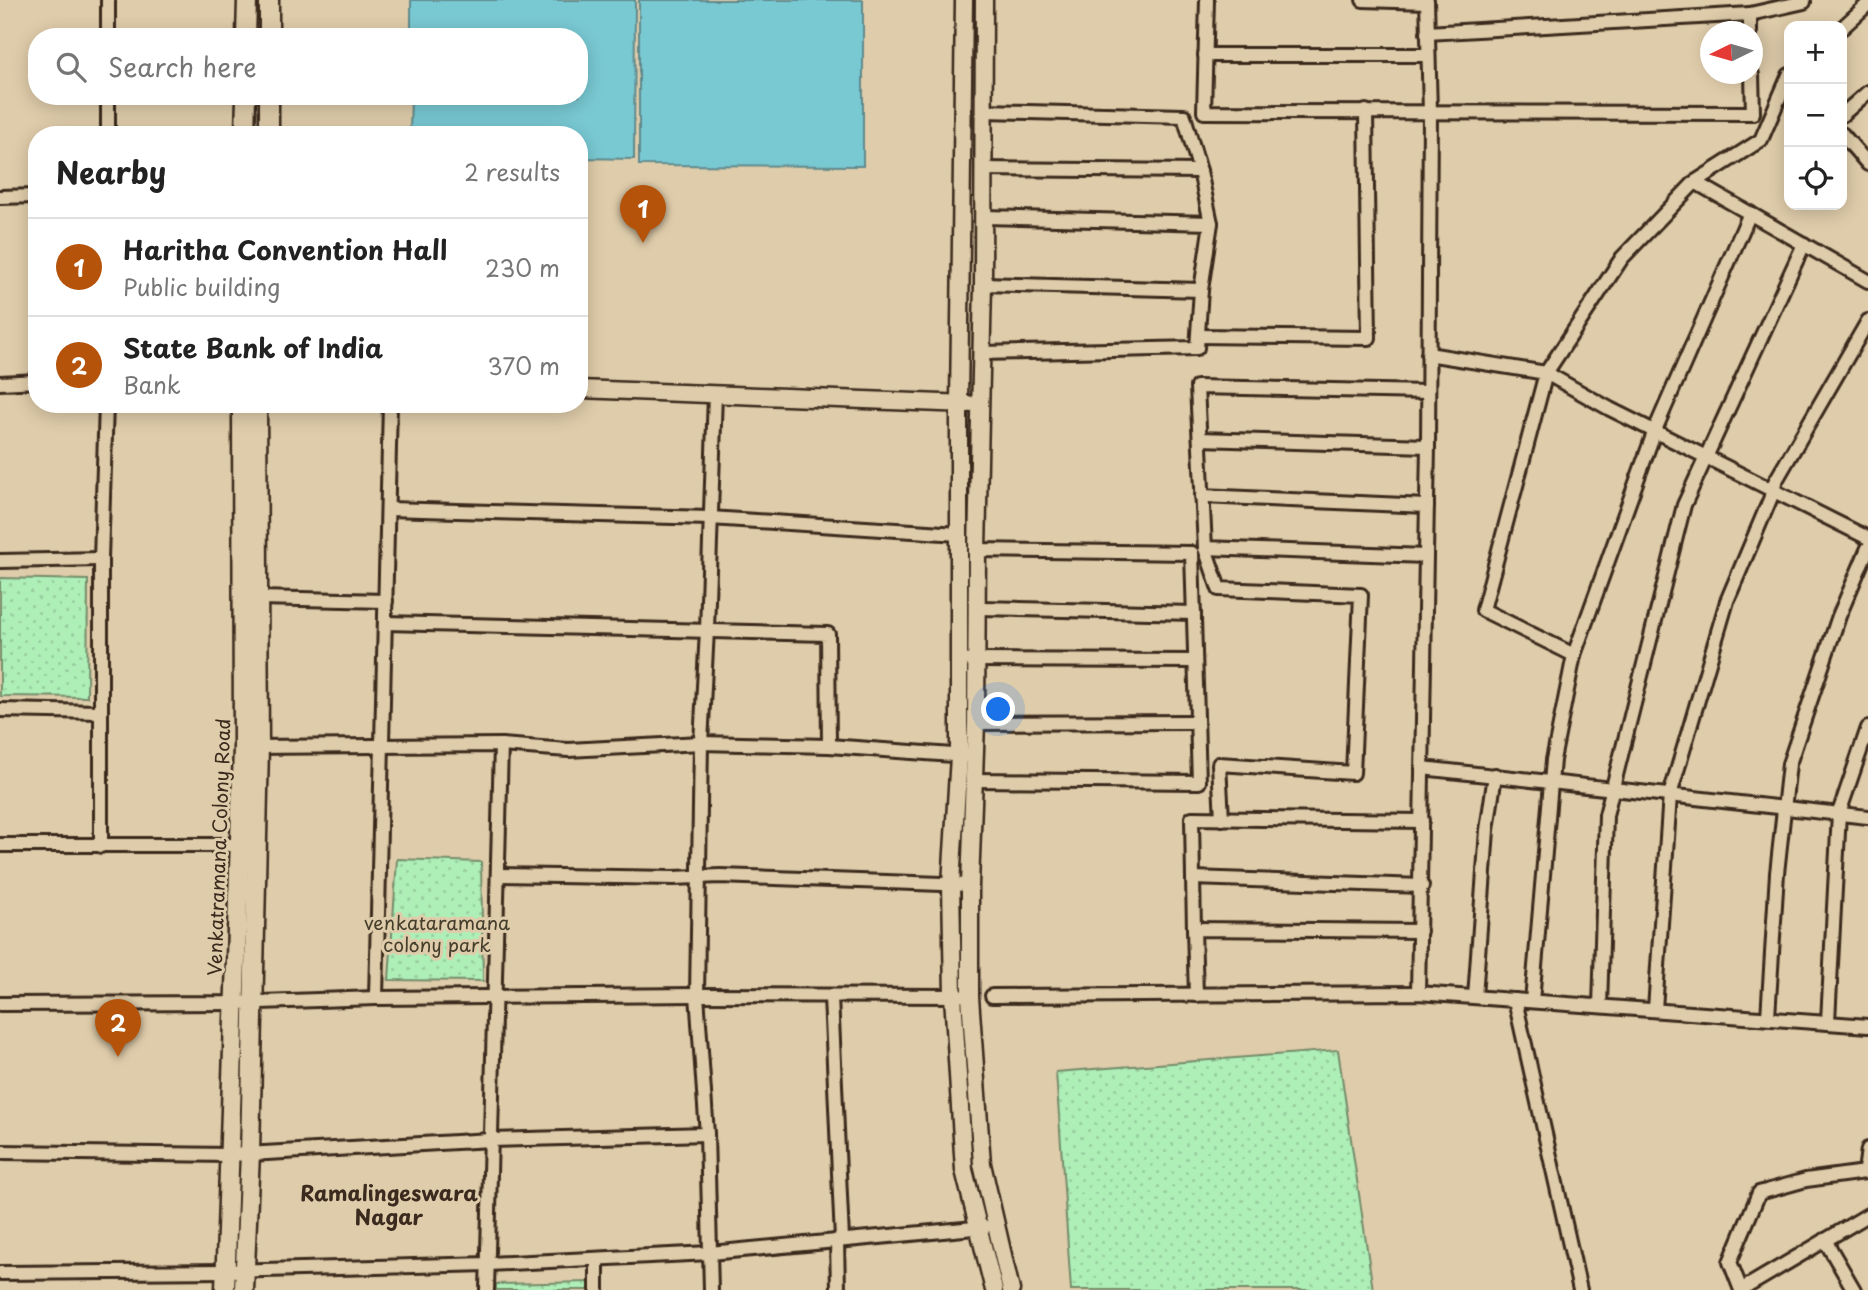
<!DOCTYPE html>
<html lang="en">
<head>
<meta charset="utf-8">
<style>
	body { margin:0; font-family:"Playpen Sans",sans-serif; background:#f6f6f6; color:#222 }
	.controls { position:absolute; right:21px; top:21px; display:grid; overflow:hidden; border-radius:14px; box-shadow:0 4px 18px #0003 }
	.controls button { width:63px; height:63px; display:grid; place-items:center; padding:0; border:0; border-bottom:2px solid #e0e0e0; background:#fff; color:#222; font:35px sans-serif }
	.compass { position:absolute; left:1700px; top:21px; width:63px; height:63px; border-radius:50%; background:#fff; box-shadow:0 4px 18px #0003; rotate:265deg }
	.you { position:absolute; left:999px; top:710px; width:24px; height:24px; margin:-18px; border:5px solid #fff; border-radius:50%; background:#1a73e8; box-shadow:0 0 0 10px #1a73e833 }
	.badge { display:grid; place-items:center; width:46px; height:46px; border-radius:50%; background:#b45309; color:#fff; font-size:23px; font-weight:700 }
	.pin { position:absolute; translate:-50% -58px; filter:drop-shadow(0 2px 4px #0008) }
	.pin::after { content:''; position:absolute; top:37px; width:24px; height:21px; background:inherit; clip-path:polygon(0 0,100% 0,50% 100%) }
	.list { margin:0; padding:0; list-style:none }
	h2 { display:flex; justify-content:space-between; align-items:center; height:91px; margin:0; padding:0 28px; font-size:30px }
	h2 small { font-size:23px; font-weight:400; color:#767676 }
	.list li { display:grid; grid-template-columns:46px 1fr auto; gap:21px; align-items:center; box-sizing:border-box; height:98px; padding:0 28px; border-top:2px solid #e0e0e0 }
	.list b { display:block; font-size:26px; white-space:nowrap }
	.list p { margin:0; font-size:23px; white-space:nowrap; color:#767676 }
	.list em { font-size:23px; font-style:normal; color:#767676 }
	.icon { flex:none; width:38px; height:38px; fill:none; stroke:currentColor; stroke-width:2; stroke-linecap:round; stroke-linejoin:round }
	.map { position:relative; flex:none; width:1868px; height:1290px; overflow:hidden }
	.search { position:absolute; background:#fff; box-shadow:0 4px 18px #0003; left:28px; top:28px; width:560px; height:77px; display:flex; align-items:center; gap:18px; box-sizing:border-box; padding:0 24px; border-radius:28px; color:#767676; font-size:26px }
	.panel { position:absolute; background:#fff; box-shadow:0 4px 18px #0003; left:28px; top:126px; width:560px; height:287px; border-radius:28px }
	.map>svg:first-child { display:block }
	.park { fill:url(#park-dots); stroke:#748c6b; stroke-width:2 }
	.water { fill:#79c9d3; stroke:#60898b; stroke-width:2 }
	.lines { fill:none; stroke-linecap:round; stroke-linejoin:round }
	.minor-casing { stroke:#3b2a1e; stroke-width:18 }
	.tertiary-casing { stroke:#3b2a1e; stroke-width:21 }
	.secondary-casing { stroke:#3b2a1e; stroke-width:23 }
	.minor { stroke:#dfccaa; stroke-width:12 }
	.tertiary { stroke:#dfccaa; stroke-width:16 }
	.secondary { stroke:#dfccaa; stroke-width:18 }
	.labels { text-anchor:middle; stroke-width:6; stroke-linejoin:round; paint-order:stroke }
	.street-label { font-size:19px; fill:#3b2a1e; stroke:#dfccaa }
	.park-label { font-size:19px; fill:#463e2d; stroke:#dfccaa }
	.neighbourhood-label { font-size:21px; font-weight:bold; fill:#3b2a1e; stroke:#dfccaa }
</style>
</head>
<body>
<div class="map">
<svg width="1868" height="1290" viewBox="0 0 1868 1290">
	<defs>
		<pattern id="park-dots" width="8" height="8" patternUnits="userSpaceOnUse" patternTransform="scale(1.75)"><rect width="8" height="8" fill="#aeefb8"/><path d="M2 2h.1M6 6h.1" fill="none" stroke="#97cd9e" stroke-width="1.8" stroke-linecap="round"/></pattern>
	</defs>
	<rect width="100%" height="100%" fill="#dfccaa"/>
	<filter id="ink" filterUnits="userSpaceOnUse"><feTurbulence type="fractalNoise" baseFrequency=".0143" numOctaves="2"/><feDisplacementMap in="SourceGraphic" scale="14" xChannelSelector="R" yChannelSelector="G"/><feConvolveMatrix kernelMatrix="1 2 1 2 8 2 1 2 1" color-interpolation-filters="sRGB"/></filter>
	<g filter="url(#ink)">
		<g class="park">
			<path d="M0 578 88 580 87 697 0 696Z"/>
			<path d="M397 859 481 862 483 981 389 980Z"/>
			<path d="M1338 1050 1373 1290H1071L1056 1072Z"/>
			<path d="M589 1282V1290H496V1284Z"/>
		</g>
		<g class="water">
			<path d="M411 0H635L634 159 579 158V135H410L411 96H579V37H411Z"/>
			<path d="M639 0H863V166L639 165Z"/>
		</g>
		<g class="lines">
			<g class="minor-casing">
				<g id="minor">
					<path d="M1207 0 1204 112 1753 113 1752 74"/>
					<path d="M1363 0 1427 2"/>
					<path d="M1750 14 1804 2 1803 0"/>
					<path d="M1842 28 1868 4"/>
					<path d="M1427 33 1750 14V32"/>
					<path d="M108 37V0"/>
					<path d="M1205 55H1428"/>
					<path d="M1789 75 1761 140 1695 182 1868 281"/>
					<path d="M983 111 1184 116 1200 171 1211 223 984 217"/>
					<path d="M1842 115 1868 92"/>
					<path d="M1842 134 1868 164"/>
					<path d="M108 135V96"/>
					<path d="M982 169 1200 171"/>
					<path d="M0 197 37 196"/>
					<path d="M983 284 1201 290 1211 223"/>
					<path d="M1198 336 1369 338 1366 111"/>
					<path d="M981 353 1197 348 1201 290"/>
					<path d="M1428 354 1546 373 1610 409 1868 538"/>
					<path d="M0 383 37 381"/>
					<path d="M1200 439 1428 446"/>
					<path d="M1202 496 1427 506"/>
					<path d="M388 509 710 518 959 534"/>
					<path d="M1205 548 1219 589 1361 595 1353 773 1219 764 1222 819"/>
					<path d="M1426 556 1205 548 1197 387 1428 392"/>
					<path d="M0 561 101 559"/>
					<path d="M258 598 386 601"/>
					<path d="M978 608 1194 613"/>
					<path d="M385 623 828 634 829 746"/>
					<path d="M1574 655 1483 610 1546 373 1622 258 1695 182"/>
					<path d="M970 660 1195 661"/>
					<path d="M0 710 101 712"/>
					<path d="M976 723 1197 722"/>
					<path d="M251 747 501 745 568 750 701 743 829 746 967 756"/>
					<path d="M1422 768 1868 817"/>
					<path d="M973 780 1199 782 1192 553 977 550"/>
					<path d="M0 845H241"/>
					<path d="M101 846V559L106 404"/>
					<path d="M498 875 674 878 720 876 970 885"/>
					<path d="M1193 878 1192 818 1422 821"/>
					<path d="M1194 929 1193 878 1422 886"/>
					<path d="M1418 993 1428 446 1430 112 1427 0"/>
					<path d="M1196 995 1194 929 1420 931"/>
					<path d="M992 996 1418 993 1868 1026"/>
					<path d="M831 997 842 1239"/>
					<path d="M1475 997 1487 830 1495 775"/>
					<path d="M376 998 390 404"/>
					<path d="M1515 1000 1580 1290"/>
					<path d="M1532 1001 1553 760 1574 655 1655 430 1750 213"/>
					<path d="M0 1004 235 1003 376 998 697 995 959 996"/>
					<path d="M1600 1006 1606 815 1684 505 1804 244"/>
					<path d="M1655 1009 1670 795 1727 601 1774 490 1775 482 1868 321"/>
					<path d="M1768 1017 1777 873 1789 764 1839 616 1868 548"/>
					<path d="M1828 1021 1839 813 1868 728"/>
					<path d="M1868 1149 1865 1172 1806 1180 1759 1193 1730 1262 1741 1290 1868 1215"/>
					<path d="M0 1152 231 1155 491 1140 707 1134"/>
					<path d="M837 1240 838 1290"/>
					<path d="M1825 1240 1854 1290"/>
					<path d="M597 1259V1290"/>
					<path d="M0 1273 225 1271 488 1264 710 1253 985 1227"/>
					<path d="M487 1290 501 745"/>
					<path d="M711 1290 707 1134 697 995 701 743 707 630 715 394"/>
				</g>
			</g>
			<g class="tertiary-casing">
				<g id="tertiary">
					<path d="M964 0 959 404V756L951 884 953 996 964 1170 994 1290"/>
					<path d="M984 0 983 284 977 550 976 723 970 885V997L982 1164 1011 1290"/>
					<path d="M579 389 968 404"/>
				</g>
			</g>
			<g class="secondary-casing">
				<g id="secondary">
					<path d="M246 37 247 0"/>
					<path d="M269 37V0"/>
					<path d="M245 135 246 96"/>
					<path d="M269 135V96"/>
					<path d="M225 1290 243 748 242 404"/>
					<path d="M244 1290 250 1153 259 746 257 404"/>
				</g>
			</g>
			<use href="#minor" class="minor"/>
			<use href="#tertiary" class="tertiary"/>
			<use href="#secondary" class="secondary"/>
		</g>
	</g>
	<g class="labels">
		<g class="street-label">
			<text transform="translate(219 847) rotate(-88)" y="7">Venkatramana Colony Road</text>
		</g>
		<g class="park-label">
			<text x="437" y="930">venkataramana<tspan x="437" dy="22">colony park</tspan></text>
		</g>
		<g class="neighbourhood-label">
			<text x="389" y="1201">Ramalingeswara<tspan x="389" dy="24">Nagar</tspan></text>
		</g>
	</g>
</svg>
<div class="controls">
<button>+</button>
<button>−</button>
<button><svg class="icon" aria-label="locate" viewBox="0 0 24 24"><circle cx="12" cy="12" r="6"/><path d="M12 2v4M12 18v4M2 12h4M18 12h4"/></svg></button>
</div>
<svg class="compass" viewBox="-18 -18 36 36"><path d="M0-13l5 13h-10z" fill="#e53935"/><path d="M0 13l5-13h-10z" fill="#767676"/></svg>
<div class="you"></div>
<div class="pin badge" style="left:643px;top:243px">1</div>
<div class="pin badge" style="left:118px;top:1057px">2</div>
<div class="search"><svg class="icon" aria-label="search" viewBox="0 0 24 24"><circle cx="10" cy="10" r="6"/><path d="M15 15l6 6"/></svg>Search here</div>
<section class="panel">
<h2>Nearby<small>2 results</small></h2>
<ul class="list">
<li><span class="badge">1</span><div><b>Haritha Convention Hall</b><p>Public building</p></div><em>230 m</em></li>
<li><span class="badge">2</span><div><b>State Bank of India</b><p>Bank</p></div><em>370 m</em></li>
</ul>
</section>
</div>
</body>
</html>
